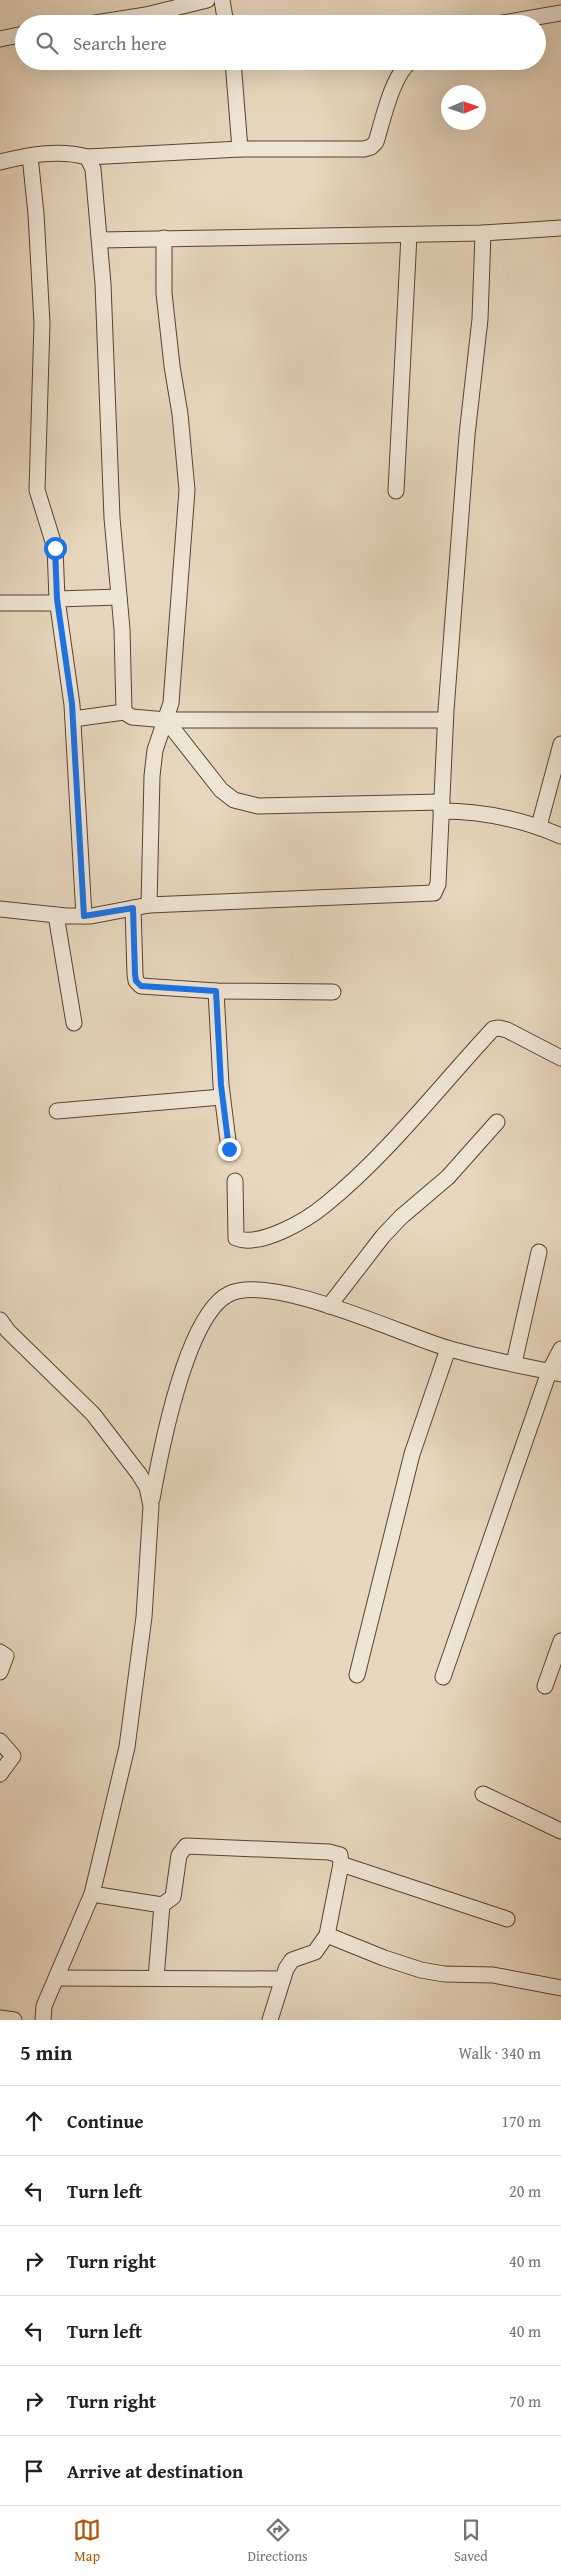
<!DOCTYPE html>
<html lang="en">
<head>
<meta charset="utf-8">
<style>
	body { margin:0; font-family:"Gentium Book Plus",serif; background:#f6f6f6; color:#202124 }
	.compass { position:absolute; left:441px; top:85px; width:45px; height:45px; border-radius:50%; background:#fff; box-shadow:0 5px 20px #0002; rotate:88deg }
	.stop { position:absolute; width:15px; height:15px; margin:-11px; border:4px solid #1a73e8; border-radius:50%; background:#fff }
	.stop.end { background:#1a73e8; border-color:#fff; box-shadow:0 1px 5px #0008 }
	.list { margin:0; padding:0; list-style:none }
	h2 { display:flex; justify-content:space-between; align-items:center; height:65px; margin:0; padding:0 20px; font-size:21px }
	h2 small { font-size:16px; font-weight:400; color:#757577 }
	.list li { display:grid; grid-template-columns:32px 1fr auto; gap:15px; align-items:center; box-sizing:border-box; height:70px; padding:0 20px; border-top:1px solid #e0e0e0 }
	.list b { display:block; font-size:19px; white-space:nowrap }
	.list em { font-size:16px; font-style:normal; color:#757577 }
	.icon { flex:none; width:28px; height:28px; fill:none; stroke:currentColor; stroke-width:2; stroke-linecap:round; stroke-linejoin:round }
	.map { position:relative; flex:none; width:561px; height:2020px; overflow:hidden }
	.search { position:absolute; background:#fff; box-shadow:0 5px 20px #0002; left:15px; right:15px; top:15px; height:55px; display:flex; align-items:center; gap:12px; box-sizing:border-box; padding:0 18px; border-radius:28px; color:#757577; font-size:19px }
	.sheet { height:485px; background:#fff }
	nav { display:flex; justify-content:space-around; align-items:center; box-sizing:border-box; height:70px; border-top:1px solid #e0e0e0; background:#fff; font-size:14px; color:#757577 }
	nav a { display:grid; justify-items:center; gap:2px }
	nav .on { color:#b45309 }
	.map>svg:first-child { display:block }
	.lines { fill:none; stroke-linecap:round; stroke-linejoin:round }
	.minor-casing { stroke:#5b4130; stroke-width:17 }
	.minor { stroke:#efe5d5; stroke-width:15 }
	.route { stroke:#1a73e8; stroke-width:6 }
</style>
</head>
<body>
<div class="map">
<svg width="561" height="2020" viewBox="0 0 561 2020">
	<rect width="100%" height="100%" fill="#e7d7be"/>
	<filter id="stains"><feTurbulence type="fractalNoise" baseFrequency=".004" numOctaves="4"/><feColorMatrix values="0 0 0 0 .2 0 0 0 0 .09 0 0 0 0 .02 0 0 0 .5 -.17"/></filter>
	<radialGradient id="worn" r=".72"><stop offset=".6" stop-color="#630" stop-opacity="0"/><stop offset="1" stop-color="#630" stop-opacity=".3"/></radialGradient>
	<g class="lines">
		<g class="minor-casing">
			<g id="minor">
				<path d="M222 0 226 24"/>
				<path d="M89 24 146 15 207 0"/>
				<path d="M497 24 561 13"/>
				<path d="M0 39 24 34"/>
				<path d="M233 61 240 149"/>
				<path d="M87 157 240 149H364L371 147 376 142C383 120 392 75 411 61"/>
				<path d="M0 162C28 155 59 149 87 157L93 169 103 284 112 518 122 629 124 712 132 717 166 720H445"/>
				<path d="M100 240 483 233 561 228"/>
				<path d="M396 491 409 235"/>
				<path d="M0 603H52L57 599 55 548 37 490 42 323 36 214 30 156"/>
				<path d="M73 719 124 712"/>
				<path d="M166 720 221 790 234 800 258 806 442 802"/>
				<path d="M441 811C484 811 522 819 561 836"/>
				<path d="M539 826 561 744"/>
				<path d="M149 905 152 776 155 750 171 703 187 490 180 414 172 366 164 293V238"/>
				<path d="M133 908 135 974 136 981 141 986 216 991 333 992"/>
				<path d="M0 909 66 916H91L149 905 434 893 438 884 446 710 467 435 480 319 483 233"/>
				<path d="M56 915 74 1023"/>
				<path d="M84 916 72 705 57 599 119 597"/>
				<path d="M216 991 221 1085 229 1149"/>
				<path d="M57 1111 222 1097"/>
				<path d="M235 1181 236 1238C260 1248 307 1220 325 1205 387 1155 439 1087 493 1029L499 1028 507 1030 561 1058"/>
				<path d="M329 1306 383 1236 401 1217 448 1177 497 1122"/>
				<path d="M0 1320 8 1331 93 1414 139 1474 147 1487 151 1506 144 1617 127 1747 92 1894 44 2006 43 2020"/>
				<path d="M514 1363 539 1252"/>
				<path d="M152 1499C160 1454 186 1315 229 1294 271 1273 400 1334 447 1348 484 1359 523 1366 561 1374"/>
				<path d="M0 1652 6 1656 0 1672"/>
				<path d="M357 1675 412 1454 448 1349"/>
				<path d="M443 1677 549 1372 561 1349"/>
				<path d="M545 1686 561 1641"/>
				<path d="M0 1741 13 1756 0 1774"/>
				<path d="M483 1794 561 1831"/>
				<path d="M341 1864 507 1919"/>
				<path d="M92 1894 162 1905 173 1897 179 1855 186 1846 329 1852 340 1855 341 1864 327 1935 315 1952 292 1960 286 1969 270 2020"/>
				<path d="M327 1935 384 1958 421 1970 444 1974 493 1975 561 1988"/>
				<path d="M57 1978 283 1979"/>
				<path d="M156 1978 162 1905"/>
				<path d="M0 2018 14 2020"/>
			</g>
		</g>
		<use href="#minor" class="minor"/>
	</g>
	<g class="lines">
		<path class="route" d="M55 548 57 599 72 704 84 916 133 908 135 974 136 981 141 986 216 991 221 1085 229 1149"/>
	</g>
	<rect width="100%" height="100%" filter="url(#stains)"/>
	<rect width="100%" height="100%" fill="url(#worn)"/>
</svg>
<svg class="compass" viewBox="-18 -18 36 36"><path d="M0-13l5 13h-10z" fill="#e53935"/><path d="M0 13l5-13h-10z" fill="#757577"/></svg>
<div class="stop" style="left:55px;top:548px"></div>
<div class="stop end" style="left:229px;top:1149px"></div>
<div class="search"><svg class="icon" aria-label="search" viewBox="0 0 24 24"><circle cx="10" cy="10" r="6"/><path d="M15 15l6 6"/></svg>Search here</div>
</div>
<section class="sheet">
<h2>5 min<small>Walk · 340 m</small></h2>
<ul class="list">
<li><svg class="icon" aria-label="ahead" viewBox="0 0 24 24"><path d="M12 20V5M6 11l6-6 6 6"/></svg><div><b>Continue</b></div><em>170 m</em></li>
<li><svg class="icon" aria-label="left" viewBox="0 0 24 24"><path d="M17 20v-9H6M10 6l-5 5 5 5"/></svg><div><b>Turn left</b></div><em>20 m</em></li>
<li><svg class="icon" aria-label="right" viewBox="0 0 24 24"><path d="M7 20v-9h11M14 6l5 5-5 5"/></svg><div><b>Turn right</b></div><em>40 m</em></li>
<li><svg class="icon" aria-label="left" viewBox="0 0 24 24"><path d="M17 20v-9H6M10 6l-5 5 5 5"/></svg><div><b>Turn left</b></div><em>40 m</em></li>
<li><svg class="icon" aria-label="right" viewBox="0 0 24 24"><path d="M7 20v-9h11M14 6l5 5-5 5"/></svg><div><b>Turn right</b></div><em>70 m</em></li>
<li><svg class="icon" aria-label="arrive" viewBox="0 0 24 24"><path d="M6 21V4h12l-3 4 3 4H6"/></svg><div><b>Arrive at destination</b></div></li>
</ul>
</section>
<nav>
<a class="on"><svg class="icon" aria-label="map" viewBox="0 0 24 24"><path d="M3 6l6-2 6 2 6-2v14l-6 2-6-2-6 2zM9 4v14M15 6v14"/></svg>Map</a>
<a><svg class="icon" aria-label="directions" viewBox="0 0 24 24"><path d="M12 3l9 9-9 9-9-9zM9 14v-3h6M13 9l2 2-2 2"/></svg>Directions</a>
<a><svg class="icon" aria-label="saved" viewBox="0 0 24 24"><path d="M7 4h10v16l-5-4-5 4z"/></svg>Saved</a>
</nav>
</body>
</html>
